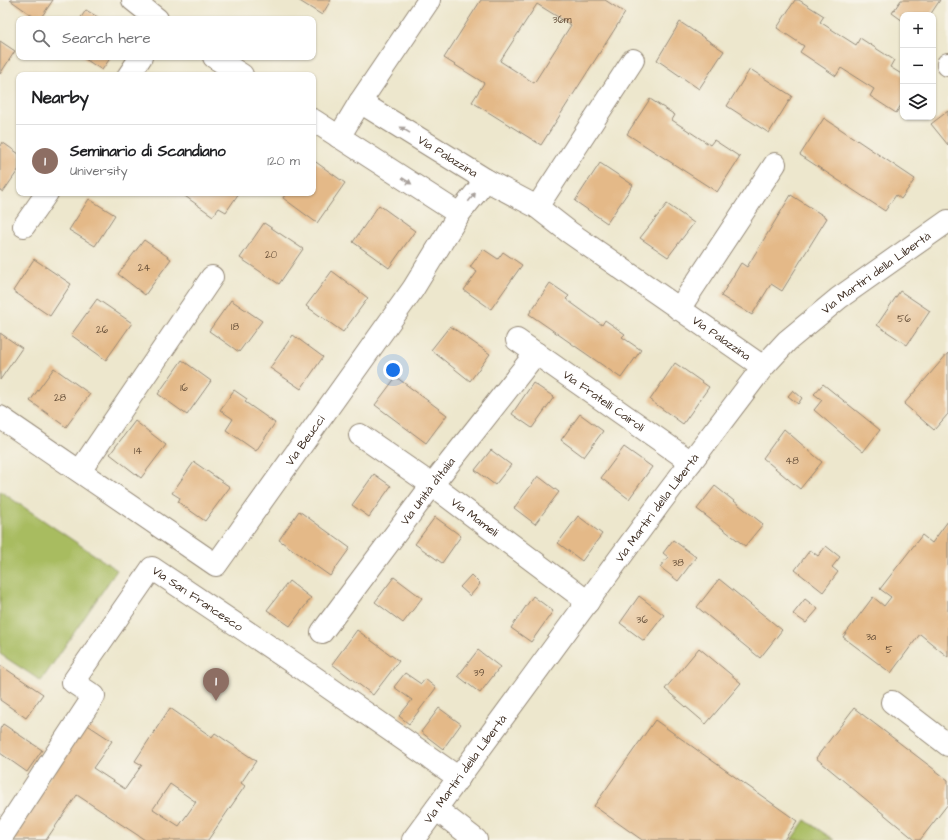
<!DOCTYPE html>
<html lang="en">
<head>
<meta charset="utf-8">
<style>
	body { margin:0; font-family:"Architects Daughter",sans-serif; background:#f2f2f2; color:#202124 }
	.controls { position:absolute; right:12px; top:12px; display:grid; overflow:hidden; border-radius:8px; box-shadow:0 1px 3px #0004 }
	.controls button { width:36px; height:36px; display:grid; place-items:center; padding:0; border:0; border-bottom:1px solid #e0e0e0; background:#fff; color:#202124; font:20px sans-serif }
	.you { position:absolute; left:393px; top:370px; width:14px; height:14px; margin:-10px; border:3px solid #fff; border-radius:50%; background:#1a73e8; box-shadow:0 0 0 6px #1a73e833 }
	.badge { display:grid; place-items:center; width:26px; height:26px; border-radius:50%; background:#b5179e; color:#fff; font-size:13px; font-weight:700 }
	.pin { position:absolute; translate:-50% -33px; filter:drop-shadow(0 1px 2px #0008) }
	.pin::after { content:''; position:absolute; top:21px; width:14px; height:12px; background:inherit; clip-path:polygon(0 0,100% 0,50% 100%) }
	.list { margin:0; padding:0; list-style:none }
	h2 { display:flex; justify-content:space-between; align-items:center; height:52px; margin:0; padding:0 16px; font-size:17px }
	h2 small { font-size:13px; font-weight:400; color:#757577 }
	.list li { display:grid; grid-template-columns:26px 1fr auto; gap:12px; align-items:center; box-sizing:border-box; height:72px; padding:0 16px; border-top:1px solid #e0e0e0 }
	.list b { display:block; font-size:15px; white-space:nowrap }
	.list p { margin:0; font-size:13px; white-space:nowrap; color:#757577 }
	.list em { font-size:13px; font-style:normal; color:#757577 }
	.icon { flex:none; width:22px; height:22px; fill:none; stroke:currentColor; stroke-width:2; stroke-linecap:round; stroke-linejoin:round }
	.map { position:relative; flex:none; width:948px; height:840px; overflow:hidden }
	.search { position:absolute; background:#fff; box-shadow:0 1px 3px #0004; left:16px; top:16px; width:300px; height:44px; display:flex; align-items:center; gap:10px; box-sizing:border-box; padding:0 14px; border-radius:8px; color:#757577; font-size:15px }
	.panel { position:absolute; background:#fff; box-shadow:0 1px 3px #0004; left:16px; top:72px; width:300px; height:124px; border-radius:8px }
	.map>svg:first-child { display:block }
	.green { fill:#a8bc60; stroke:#72733f }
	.building { fill:#e4b988; fill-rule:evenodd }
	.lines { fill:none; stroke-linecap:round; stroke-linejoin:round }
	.minor-casing { stroke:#948876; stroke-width:24 }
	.minor { stroke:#fff; stroke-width:22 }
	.oneway { fill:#a79f9a }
	.labels { text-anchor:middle; stroke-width:3; stroke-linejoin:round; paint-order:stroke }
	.number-label { font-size:10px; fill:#654e38 }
	.street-label { font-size:12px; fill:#3b2a1e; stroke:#f7f3e8 }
</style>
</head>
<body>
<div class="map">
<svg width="948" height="840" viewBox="0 0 948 840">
	<rect width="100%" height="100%" fill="#f7f3e8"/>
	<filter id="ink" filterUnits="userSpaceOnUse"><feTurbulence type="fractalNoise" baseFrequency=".025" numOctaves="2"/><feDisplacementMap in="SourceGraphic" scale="8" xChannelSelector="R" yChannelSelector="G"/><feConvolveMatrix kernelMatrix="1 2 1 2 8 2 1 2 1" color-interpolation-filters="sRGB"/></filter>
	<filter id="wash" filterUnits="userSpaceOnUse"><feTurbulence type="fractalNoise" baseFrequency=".012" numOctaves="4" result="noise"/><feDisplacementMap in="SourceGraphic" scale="16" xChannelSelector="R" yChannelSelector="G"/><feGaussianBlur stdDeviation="0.9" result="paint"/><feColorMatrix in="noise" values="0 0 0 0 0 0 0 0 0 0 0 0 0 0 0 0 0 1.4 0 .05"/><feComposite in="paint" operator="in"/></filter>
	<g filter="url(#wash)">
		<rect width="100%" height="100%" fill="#ede7cd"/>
		<g class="green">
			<path d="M0 491 117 570 41 681 0 654Z"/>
			<path d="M805 820 834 840H791Z"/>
		</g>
		<g id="blocks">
			<g class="building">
				<path d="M10 0H53L40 19H37Z"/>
				<path d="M298 0H331L322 15Z"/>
				<path d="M481 0H605L625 13 541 145 472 102 484 83 444 58ZM537 4 571 25 534 83 500 61Z"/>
				<path d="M795 0H799L824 16 820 22 856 45 860 38 894 60 890 67 903 75V102L896 113 870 96 874 89 841 68 836 76 800 52 804 46 777 28Z"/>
				<path d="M901 0H940L930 15H903V21L892 13Z"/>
				<path d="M86 10 101 19H80Z"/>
				<path d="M680 22 724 51 699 89 657 60Z"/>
				<path d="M0 41 15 51 0 74Z"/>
				<path d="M82 57H111L102 70Z"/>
				<path d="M750 69 792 96 769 133 727 106Z"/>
				<path d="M650 99 675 115 672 120 710 145 714 140 740 157 717 192 627 134Z"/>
				<path d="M948 111V145L931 124Z"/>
				<path d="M824 118 915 179 901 199 896 195 885 211 800 155Z"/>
				<path d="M2 142 19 154V169L3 192 0 190V146Z"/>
				<path d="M313 160 345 183 317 223 283 198 286 193H313Z"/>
				<path d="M600 163 633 185 607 223 575 201Z"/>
				<path d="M183 193H239L226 212 219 208 213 216 182 194Z"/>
				<path d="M791 195 827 218 782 291 771 284 752 315 721 296 741 263 747 267Z"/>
				<path d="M89 199 115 215 95 246 69 230Z"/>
				<path d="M667 204 694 223 668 257 640 238Z"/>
				<path d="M379 205 415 231 389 268 353 242Z"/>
				<path d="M264 223 303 249 279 284 240 258Z"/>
				<path d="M144 240 171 259 145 295 118 274Z"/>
				<path d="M483 249 498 259 503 252 522 265 491 309 464 290 477 272 470 267Z"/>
				<path d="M34 259 71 284 50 316 13 291Z"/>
				<path d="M332 271 368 298 343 332 306 306Z"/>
				<path d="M550 283 569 296 566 299 602 325 605 320 625 334 622 337 641 350 621 378 529 314Z"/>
				<path d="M900 291 930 311 907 345 877 325Z"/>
				<path d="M97 299 132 323 106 360 71 335Z"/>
				<path d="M231 300 262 321 239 352 209 331Z"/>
				<path d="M450 326 490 354 470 381 431 350Z"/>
				<path d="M0 333 22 348 0 380Z"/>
				<path d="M293 335 323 357 301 389 270 368Z"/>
				<path d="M948 353V414L934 430 904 404Z"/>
				<path d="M182 360 211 381 187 415 158 394Z"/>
				<path d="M675 363 709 387 683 424 650 400Z"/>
				<path d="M54 368 90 394 66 427 30 401Z"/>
				<path d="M396 377 447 415 426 443 375 405Z"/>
				<path d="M533 383 554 397 532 428 512 414Z"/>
				<path d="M823 384 880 430 863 452 814 410 822 400 814 394Z"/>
				<path d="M234 390 247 399 245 402 275 423 256 451 226 430 233 419 220 410Z"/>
				<path d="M793 390 802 398 798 404 788 396Z"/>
				<path d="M580 414 603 431 584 457 561 440Z"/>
				<path d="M135 421 166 445 141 478 110 454Z"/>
				<path d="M784 429 822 462 800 489 763 458Z"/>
				<path d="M624 447 652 467 629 499 601 478Z"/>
				<path d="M491 450 511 465 495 485 475 470Z"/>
				<path d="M194 462 230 487 205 521 178 502 180 498 172 493Z"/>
				<path d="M374 474 391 486 369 517 352 505Z"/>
				<path d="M538 476 559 492 535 524 514 508Z"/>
				<path d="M715 486 763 524 745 546 697 509Z"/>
				<path d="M299 511 350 548 330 576 279 540Z"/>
				<path d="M578 516 602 534 582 561 558 543Z"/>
				<path d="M435 517 461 536 442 563 415 544Z"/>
				<path d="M948 521V657L920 634 891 673 843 637 873 597 884 606 891 597 880 589 922 535 932 543Z"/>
				<path d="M673 540 696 557 678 581 660 567 668 557 663 553Z"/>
				<path d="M826 546 840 557 832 567 838 572 823 592 795 570 810 550 818 556Z"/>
				<path d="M471 575 480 584 470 596 460 587Z"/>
				<path d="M394 577 422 598 403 623 375 602Z"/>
				<path d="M719 579 782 630 760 658 697 607Z"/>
				<path d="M289 581 311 598 290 626 267 610Z"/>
				<path d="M533 596 553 611 531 642 511 628Z"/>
				<path d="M639 596 664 615 644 641 620 623Z"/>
				<path d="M805 599 818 609 806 623 793 614Z"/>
				<path d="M357 630 399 661 373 695 332 664Z"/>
				<path d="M699 648 741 683 706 724 665 689Z"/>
				<path d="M478 650 500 667 480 693 458 676Z"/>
				<path d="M0 665 43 694 26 718 0 700Z"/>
				<path d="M405 673 421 684 425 679 436 688 409 724 399 716 412 700 394 687Z"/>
				<path d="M170 708 212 737 215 733 256 761 241 783 245 786 208 840H145L77 795 46 840H8L86 724 112 741 93 768 125 789 142 765 135 761ZM170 784 196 802 179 826 153 809Z"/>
				<path d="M439 708 461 724 443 749 421 732Z"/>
				<path d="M854 708 948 780V804L920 840H915L816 758Z"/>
				<path d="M655 720 797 821 784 840H642L594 806Z"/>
				<path d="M3 724 42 750 27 772 0 753V729Z"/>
			</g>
		</g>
	</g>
	<g filter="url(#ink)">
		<use href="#blocks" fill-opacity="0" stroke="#948876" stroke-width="1"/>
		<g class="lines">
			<g class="minor-casing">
				<g id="minor">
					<path d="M133 0 157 19"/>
					<path d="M214 57 242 75"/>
					<path d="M948 65V64"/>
					<path d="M129 75 141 57"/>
					<path d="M360 102 429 0"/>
					<path d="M313 120 459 214"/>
					<path id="s1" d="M339 137 360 102 486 180 537 207 569 232 763 367"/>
					<path d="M537 207 633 60"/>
					<path d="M24 226 47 193"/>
					<path d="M679 309 775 164"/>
					<path id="s2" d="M517 340 691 462"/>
					<path id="s3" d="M0 417 216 565 413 289 459 214 486 180"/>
					<path id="s4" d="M360 435 432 485 588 602"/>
					<path d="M80 471 212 277"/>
					<path id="s5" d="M322 632 432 485 536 353"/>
					<path d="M892 702 948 745"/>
					<path d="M436 809 476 840"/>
					<path id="s6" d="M0 839 94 696 73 682 152 568 298 666 459 778"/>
					<path id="s7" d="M413 840 660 503 763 367 787 341 839 298 948 221"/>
				</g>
			</g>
			<use href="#minor" class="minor"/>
		</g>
		<defs><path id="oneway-solid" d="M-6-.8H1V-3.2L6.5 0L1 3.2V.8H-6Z"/></defs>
		<g class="oneway">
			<use href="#oneway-solid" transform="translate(405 130) rotate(-148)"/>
			<use href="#oneway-solid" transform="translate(407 181) rotate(33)"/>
			<use href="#oneway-solid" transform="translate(472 197) rotate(-52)"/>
		</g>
	</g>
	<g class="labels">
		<g class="number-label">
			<text x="562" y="23">36m</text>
			<text x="271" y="258">20</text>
			<text x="144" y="271">24</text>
			<text x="904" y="322">56</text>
			<text x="235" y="330">18</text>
			<text x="102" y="333">26</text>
			<text x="184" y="391">16</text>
			<text x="60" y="401">28</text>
			<text x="138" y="454">14</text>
			<text x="792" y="464">48</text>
			<text x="678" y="566">38</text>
			<text x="642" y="623">36</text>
			<text x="871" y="640">3a</text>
			<text x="889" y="653">5</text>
			<text x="479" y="676">39</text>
		</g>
		<g class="street-label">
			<text dy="4" stroke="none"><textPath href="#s1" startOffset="144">Via Palazzina</textPath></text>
			<text dy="4" stroke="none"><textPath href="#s7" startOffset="736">Via Martiri della Libertà</textPath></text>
			<text dy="4" stroke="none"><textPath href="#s1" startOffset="473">Via Palazzina</textPath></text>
			<text dy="4" stroke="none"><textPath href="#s2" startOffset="106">Via Fratelli Cairoli</textPath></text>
			<text dy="4" stroke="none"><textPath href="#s3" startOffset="415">Via Beucci</textPath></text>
			<text dy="4" stroke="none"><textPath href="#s5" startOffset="176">Via Unità d'Italia</textPath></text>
			<text dy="4" stroke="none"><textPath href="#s7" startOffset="412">Via Martiri della Libertà</textPath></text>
			<text dy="4" stroke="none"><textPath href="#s4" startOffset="141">Via Mameli</textPath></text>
			<text dy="4" stroke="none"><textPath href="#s6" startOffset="390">Via San Francesco</textPath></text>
			<text dy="4" stroke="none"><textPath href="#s7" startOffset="88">Via Martiri della Libertà</textPath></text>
		</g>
	</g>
</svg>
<div class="controls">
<button>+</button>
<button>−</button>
<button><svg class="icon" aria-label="layers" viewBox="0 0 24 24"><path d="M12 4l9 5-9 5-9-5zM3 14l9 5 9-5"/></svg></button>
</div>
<div class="you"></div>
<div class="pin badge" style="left:216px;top:701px;background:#8d6e63">1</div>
<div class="search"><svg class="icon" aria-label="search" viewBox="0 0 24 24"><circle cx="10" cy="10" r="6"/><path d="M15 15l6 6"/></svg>Search here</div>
<section class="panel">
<h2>Nearby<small></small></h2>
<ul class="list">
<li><span class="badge" style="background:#8d6e63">1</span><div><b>Seminario di Scandiano</b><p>University</p></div><em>120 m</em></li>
</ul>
</section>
</div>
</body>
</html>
